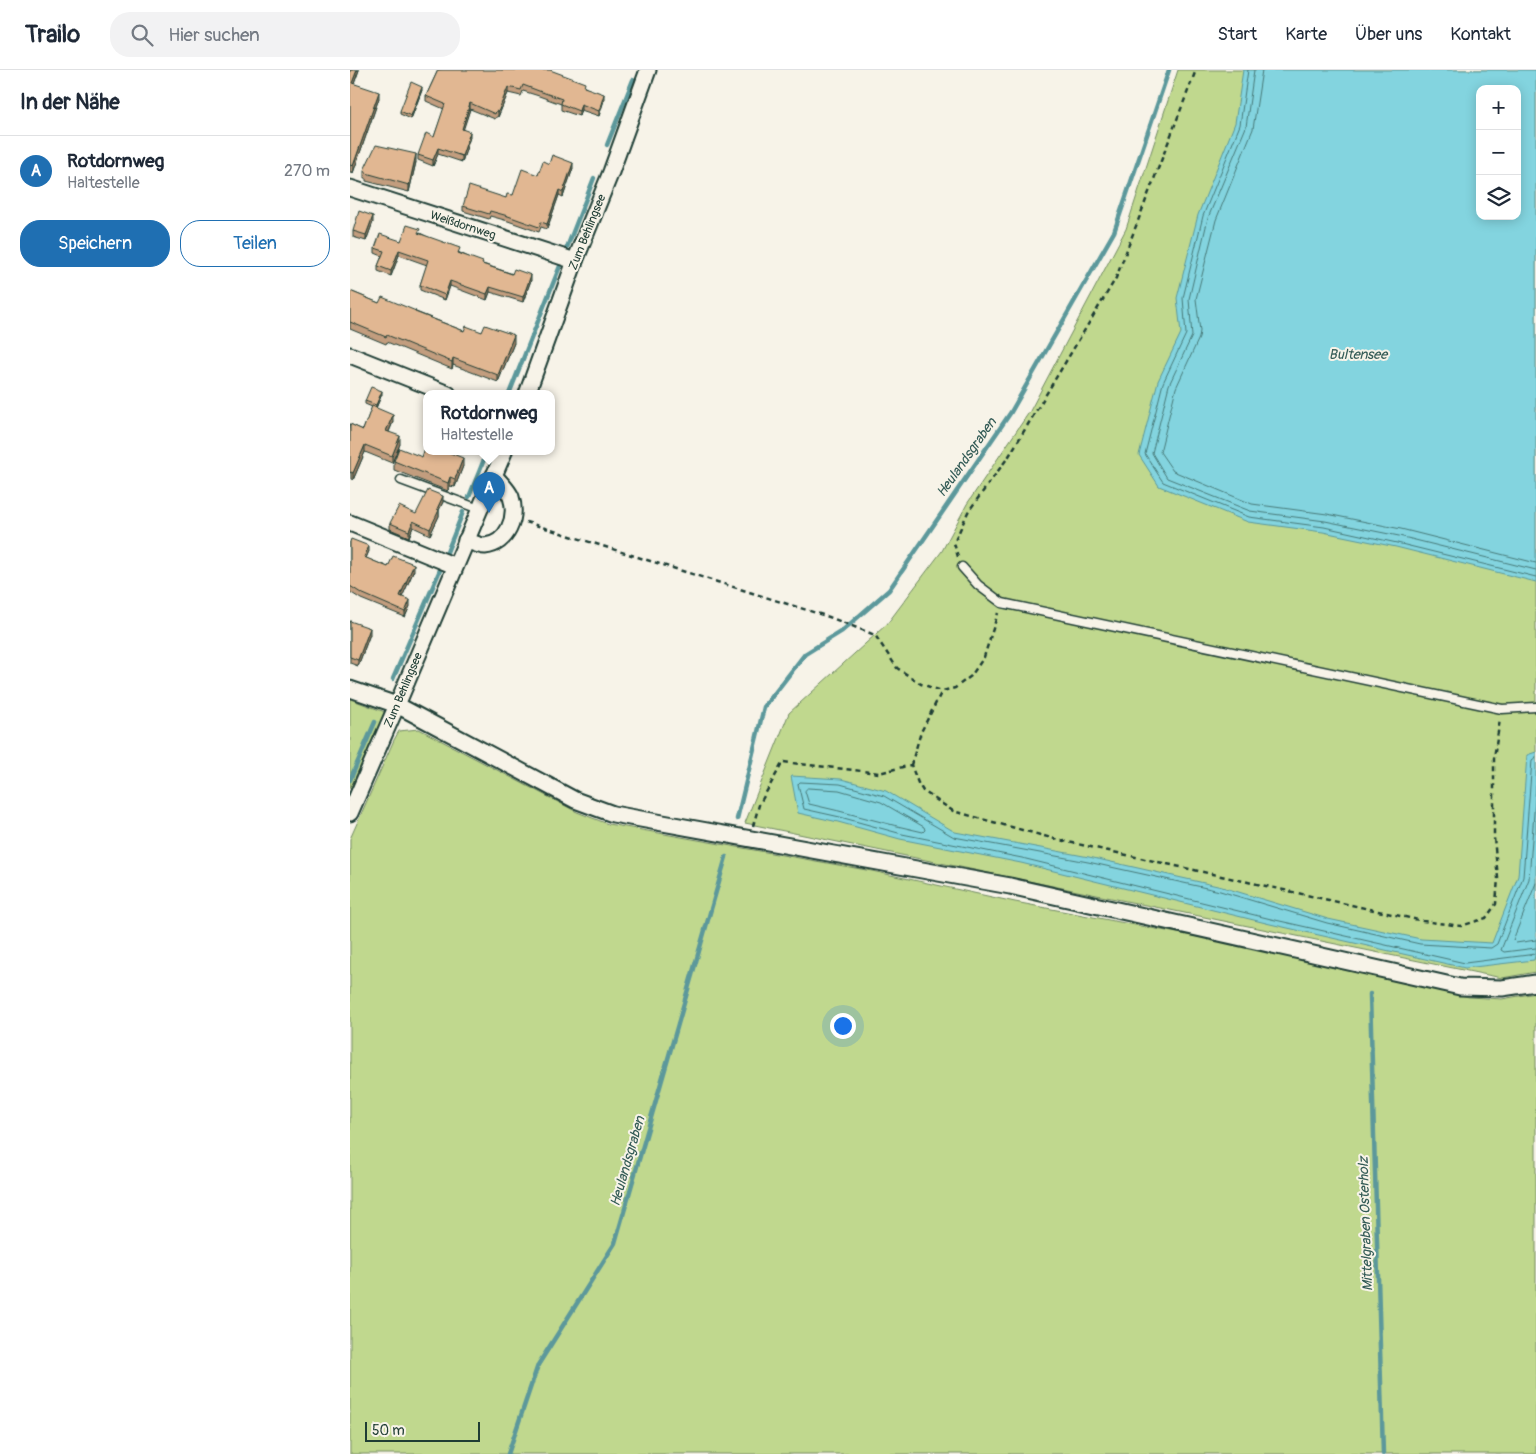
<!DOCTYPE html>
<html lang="de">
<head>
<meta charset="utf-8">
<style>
	body { margin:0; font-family:Pangolin,sans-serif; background:#f2f2f3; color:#1f2937 }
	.controls { position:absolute; right:15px; top:15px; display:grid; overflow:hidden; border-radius:10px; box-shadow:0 2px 12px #0003 }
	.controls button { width:45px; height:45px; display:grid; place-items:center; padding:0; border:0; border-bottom:1px solid #e0e1e3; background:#fff; color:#1f2937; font:25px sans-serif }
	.scale { position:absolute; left:15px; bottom:12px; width:115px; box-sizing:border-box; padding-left:5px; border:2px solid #1f3d34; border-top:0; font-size:14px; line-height:18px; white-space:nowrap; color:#1f3d34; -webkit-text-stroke:4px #f7f3e8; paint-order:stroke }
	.you { position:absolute; left:492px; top:955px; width:18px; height:18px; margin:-12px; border:4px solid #fff; border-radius:50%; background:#1a73e8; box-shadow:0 0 0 8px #1a73e833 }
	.badge { display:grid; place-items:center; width:32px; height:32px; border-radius:50%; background:#1f6fb2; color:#fff; font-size:16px; font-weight:700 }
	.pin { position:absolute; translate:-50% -41px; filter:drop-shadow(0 1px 2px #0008) }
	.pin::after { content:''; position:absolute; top:26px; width:18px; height:15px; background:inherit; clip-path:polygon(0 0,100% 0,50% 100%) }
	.popup { position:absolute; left:73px; top:320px; width:132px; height:65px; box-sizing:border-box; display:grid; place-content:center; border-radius:10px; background:#fff; filter:drop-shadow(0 1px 4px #0005); font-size:16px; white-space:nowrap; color:#747a83 }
	.popup b { font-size:19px; color:#1f2937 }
	.popup::after { content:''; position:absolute; left:50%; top:100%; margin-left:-10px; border:10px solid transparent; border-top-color:#fff }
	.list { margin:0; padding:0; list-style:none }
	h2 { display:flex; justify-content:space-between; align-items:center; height:65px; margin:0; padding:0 20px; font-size:21px }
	h2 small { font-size:16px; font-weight:400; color:#747a83 }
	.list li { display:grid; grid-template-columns:32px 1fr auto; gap:15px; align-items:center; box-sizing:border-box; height:70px; padding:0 20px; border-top:1px solid #e0e1e3 }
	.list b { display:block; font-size:19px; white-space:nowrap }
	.list p { margin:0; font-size:16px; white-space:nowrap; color:#747a83 }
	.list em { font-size:16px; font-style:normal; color:#747a83 }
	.actions { display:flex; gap:10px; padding:15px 20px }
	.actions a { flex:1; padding:11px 0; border:1px solid #1f6fb2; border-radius:20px; text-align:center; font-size:18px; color:#1f6fb2 }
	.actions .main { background:#1f6fb2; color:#fff }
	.icon { flex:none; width:28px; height:28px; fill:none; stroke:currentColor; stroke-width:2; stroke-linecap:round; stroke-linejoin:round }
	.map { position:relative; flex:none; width:1186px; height:1384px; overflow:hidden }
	header { display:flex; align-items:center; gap:30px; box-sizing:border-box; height:70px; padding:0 25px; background:#fff; border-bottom:1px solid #e0e1e3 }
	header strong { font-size:24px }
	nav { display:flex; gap:28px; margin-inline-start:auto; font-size:18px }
	.search { width:350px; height:45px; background:#f2f2f3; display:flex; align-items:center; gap:12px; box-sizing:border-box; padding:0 18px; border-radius:20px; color:#747a83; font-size:19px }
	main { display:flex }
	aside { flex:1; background:#fff }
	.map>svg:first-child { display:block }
	.green { fill:#c0d88e; stroke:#708a61; fill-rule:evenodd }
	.water { fill:#83d4df; stroke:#5b989b; fill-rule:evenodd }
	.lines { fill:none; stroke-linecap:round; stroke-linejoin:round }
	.shore { stroke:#477978; stroke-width:1 }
	.stream { stroke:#5b989b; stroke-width:4.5 }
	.service-casing { stroke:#1f3d34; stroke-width:11 }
	.minor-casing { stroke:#1f3d34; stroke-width:19 }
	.path { stroke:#1f3d34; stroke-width:2.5; stroke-dasharray:5 4; stroke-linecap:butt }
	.service { stroke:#f7f3e8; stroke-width:8 }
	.minor { stroke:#f7f3e8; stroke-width:15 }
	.wall { fill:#c29d7e; stroke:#1f3d34 }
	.shaded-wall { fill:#9e8066; stroke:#1f3d34 }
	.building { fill:#e1b792; stroke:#1f3d34 }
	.labels { text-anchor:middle; stroke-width:4; stroke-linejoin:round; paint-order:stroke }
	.street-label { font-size:12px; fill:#1f3d34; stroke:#f7f3e8 }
	.water-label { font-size:14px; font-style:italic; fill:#335b56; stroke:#f7f3e8 }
</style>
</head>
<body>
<header>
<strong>Trailo</strong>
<div class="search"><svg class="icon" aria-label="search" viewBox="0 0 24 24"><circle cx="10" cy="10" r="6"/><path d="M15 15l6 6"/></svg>Hier suchen</div>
<nav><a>Start</a><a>Karte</a><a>Über uns</a><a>Kontakt</a></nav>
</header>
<main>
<aside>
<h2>In der Nähe<small></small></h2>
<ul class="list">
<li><span class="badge">A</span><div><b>Rotdornweg</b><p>Haltestelle</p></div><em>270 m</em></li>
</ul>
<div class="actions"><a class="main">Speichern</a><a>Teilen</a></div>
</aside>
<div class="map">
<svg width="1186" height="1384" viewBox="0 0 1186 1384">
	<rect width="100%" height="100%" fill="#f7f3e8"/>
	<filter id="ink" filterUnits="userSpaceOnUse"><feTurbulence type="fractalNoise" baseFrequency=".02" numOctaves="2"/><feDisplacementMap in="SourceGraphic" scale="10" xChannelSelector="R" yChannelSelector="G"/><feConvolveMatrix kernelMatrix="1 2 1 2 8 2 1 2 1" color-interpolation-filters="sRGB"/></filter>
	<g filter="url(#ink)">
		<g class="green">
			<path d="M828 0H1186V902L1152 908 395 753 439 643 537 554 592 481 617 434 680 341 776 159ZM1130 19H1167V146H1130Z"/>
			<path d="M0 629 35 642 0 719Z"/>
			<path d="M69 659 227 742 258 754 522 801 665 832 900 877 1119 927 1152 929 1186 923V1384H0V769L44 670 49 661Z"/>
		</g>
		<g class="water">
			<path d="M893 0H1186V512L1046 477 973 462 898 452 809 416 789 385 808 311 831 263 827 228 848 145 885 53ZM1130 19H1167V146H1130Z"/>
			<path d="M1186 682V882L1184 890 1115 898 920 854 671 793 550 769 488 752 448 743 441 706 491 709 536 721 605 762 739 787 872 817 978 849 1071 869 1142 873 1168 806 1177 685Z"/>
		</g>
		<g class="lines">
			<g class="shore">
				<path d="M898 0 890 55 853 146 833 228 836 264 813 313 795 384 813 412 899 447 974 457 1047 473 1186 507"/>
				<path d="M904 0 896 57 858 148 839 229 842 266 819 315 802 383 817 408 900 441 975 451 1049 466 1186 500"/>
				<path d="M912 0 903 59 866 150 846 229 850 261 849 268 826 318 810 382 823 401 902 434 977 444 1051 459 1186 493"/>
				<path d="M1186 687 1182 690 1173 807 1147 874 1141 878 1070 874 977 853 870 821 738 792 604 767 534 726 490 714 450 712 448 714 454 739 490 747 552 764 672 788 921 849 1115 893 1186 884"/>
				<path d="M1186 716 1179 809 1151 880 1154 882 1186 878"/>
				<path d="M458 718 489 720 531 732 574 757 575 760 573 762C535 754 497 742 459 734L455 721Z"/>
				<path d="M1186 813 1163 870 1166 873 1186 870"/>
			</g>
			<g class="stream">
				<path d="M257 75 283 10"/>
				<path d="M216 180 244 108"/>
				<path d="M159 324 210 196"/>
				<path d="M119 427 137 382"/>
				<path d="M97 482 113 442"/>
				<path d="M43 609 90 500"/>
				<path d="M0 710 25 652"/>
				<path d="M387 749 414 637 455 584 492 561 539 520 661 342 764 162 819 0"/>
				<path d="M1020 924 1033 1384"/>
				<path d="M158 1384 188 1295 265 1173 376 787"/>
			</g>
			<g class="service-casing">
				<g id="service">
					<path d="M51 410 129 439"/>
					<path d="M612 497 628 515 652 533 1152 639 1186 637"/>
				</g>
			</g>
			<g class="minor-casing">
				<g id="minor">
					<path d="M0 118 225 191"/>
					<path d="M0 285 98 324"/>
					<path d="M177 324 225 191 261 102 298 0"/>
					<path d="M0 453 105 496"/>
					<path d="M116 470C121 472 129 476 135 476 157 474 168 448 161 427 158 419 149 412 144 405"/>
					<path d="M0 619 47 635 225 730 263 744 660 816 1110 917 1152 918 1186 913"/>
					<path d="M0 743 47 635 154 382"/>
				</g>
			</g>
			<g class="path">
				<path d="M176 452 479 547 525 565 547 598 571 614 592 621 605 618 621 606 634 587 648 543"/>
				<path d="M608 487 604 473 618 442 659 386 766 208 846 0"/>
				<path d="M561 695 571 662 592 621"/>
				<path d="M403 756 409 735 433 692 529 703 561 695 568 713 573 721 603 741 705 769 1073 851 1111 856 1136 848 1146 834 1148 808 1144 768V688L1150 649"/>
			</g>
			<use href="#service" class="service"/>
			<use href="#minor" class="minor"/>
		</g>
		<g class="wall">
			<path d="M0 0H9L4 14 29 28 3 103 0 102Z"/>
			<path d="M88 0 235 17 254 30 249 46 231 40 229 46 211 40V34L189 26 173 21 171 26 158 23 148 47H146L145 49 120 39 113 59 120 67 112 92 88 84 83 96 68 90V85L84 67 94 39 76 31V26Z"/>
			<path d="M72 20 61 49 50 44V41Z"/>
			<path d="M66 92 59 122 16 111V108H14V100Z"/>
			<path d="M199 94 223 98 213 127 209 125 197 159 191 157 189 162 158 151 140 146 139 149 113 141V136L156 128 163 125 188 105Z"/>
			<path d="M23 152 16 171 3 167V161Z"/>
			<path d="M70 163 110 183 133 194 181 210 173 232 140 222 137 230 100 216 95 230 70 220V215L77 195 49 185 41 206 28 201V196L32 186 25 183V178L51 171Z"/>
			<path d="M0 221 29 233 66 242 114 261 132 262 164 273 148 312 103 295 102 299 37 272 36 274 0 259Z"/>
			<path d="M32 324 26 338 43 352 39 362 50 374 42 393 15 382 3 410 1 409 0 354 13 360 22 337 15 334V331Z"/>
			<path d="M101 383 113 396 105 417 100 416 98 421 44 400V391Z"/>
			<path d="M93 432 89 440V446L80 465 63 457 59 467 40 459V453L66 444Z"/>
			<path d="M0 472 19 481 16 488 38 497 64 500 52 527 60 536 55 547 11 529 0 522Z"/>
			<path d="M0 551 20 564 8 596 0 593Z"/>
		</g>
		<g class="shaded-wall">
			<path d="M7 0H9L2 19V13Z"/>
			<path d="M72 17V20L61 49V46Z"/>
			<path d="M158 17V23L148 47V42Z"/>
			<path d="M29 22V28L3 103V96Z"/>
			<path d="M254 24V30L249 46V41Z"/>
			<path d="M120 33V39L112 64V59Z"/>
			<path d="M231 34V40L229 46V41Z"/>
			<path d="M120 62V67L112 92V86Z"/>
			<path d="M88 78V84L83 96V90Z"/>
			<path d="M66 84V92L59 122V115Z"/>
			<path d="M223 93V98L213 127V122Z"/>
			<path d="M209 120V125L197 159V154Z"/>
			<path d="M23 146V152L16 171V165Z"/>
			<path d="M49 180V185L41 206V201Z"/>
			<path d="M181 205V210L173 232V227Z"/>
			<path d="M100 211V216L95 230V225Z"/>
			<path d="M140 217V222L137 230V224Z"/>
			<path d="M164 265V273L148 312V305Z"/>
			<path d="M103 288V295L102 299V292Z"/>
			<path d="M32 321V324L26 338V335Z"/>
			<path d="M43 345V352L36 368V361Z"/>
			<path d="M50 366V374L42 393V386Z"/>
			<path d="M15 375V382L3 410V403Z"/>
			<path d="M113 388V396L105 417V409Z"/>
			<path d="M100 407V416L98 421V413Z"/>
			<path d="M93 426V432L89 440V446L80 465V459L87 439Z"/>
			<path d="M63 451V457L59 467V461Z"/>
			<path d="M19 476V481L14 493V487Z"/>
			<path d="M64 494V500L50 532V526Z"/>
			<path d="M60 530V536L55 547V542Z"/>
			<path d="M20 558V564L8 596V590Z"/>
		</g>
		<g class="building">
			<path d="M0 0H7L2 13 29 22 3 96 0 95Z"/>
			<path d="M88 0H200L235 13 234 17 254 24 249 41 231 34 229 41 211 34 212 29 189 21 173 15 171 20 158 17 148 42 146 41 145 44 120 33 112 59 120 62 112 86 88 78 83 90 68 85 76 63 84 67 95 34 76 26Z"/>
			<path d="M61 12 72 17 61 46 50 41Z"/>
			<path d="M26 75 66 84 59 115 16 103V101L14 100Z"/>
			<path d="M202 85 223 93 213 122 209 120 197 154 191 152 189 157 158 146 140 141 139 144 113 136 119 116 156 128 157 124 163 125 172 99 188 105 193 91 199 94Z"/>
			<path d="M9 141 23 146 16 165 3 161Z"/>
			<path d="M57 155 70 159 68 163 110 178 108 183 133 192 132 194 162 204 164 199 181 205 173 227 140 217 137 224 100 211 95 225 70 215 78 190 49 180 41 201 28 196 34 181 25 178 30 164 51 171Z"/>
			<path d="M0 221 29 233 32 227 66 241 65 242 114 261 116 256 132 262 135 255 164 265 148 305 103 288 102 292 37 265 36 267 0 252Z"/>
			<path d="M21 317 32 321 26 335 15 331Z"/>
			<path d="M22 336 43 345 36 361 50 366 42 386 15 375 3 403 1 402 0 403V354L13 360Z"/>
			<path d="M76 375V382H98L113 388 105 409 100 407 98 413 44 391 49 378 72 387Z"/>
			<path d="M78 420 93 426 87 439 89 440 80 459 63 451 59 461 40 453 49 436 66 444Z"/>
			<path d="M1 469 19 476 14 487 38 497 43 486 64 494 50 526 60 530 55 542 11 523 0 516V472Z"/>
			<path d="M0 551 20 558 8 590 0 587Z"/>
		</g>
	</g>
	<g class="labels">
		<g class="street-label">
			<text transform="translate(113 155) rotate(18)" y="4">Weißdornweg</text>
			<text transform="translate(237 162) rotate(-68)" y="4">Zum Behlingsee</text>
			<text transform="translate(53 620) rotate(-67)" y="4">Zum Behlingsee</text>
		</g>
		<g class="water-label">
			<text x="1008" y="289">Bultensee</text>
			<text transform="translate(616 387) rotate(-55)" y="5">Heulandsgraben</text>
			<text transform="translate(277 1091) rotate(-74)" y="5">Heulandsgraben</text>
			<text transform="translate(1015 1154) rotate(-92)" y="5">Mittelgraben Osterholz</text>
		</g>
	</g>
</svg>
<div class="controls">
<button>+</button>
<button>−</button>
<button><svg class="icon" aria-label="layers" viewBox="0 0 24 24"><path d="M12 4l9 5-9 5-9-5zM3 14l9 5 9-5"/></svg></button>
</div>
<div class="scale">50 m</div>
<div class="you"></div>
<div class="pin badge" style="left:139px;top:443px">A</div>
<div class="popup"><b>Rotdornweg</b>Haltestelle</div>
</div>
</main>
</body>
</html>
